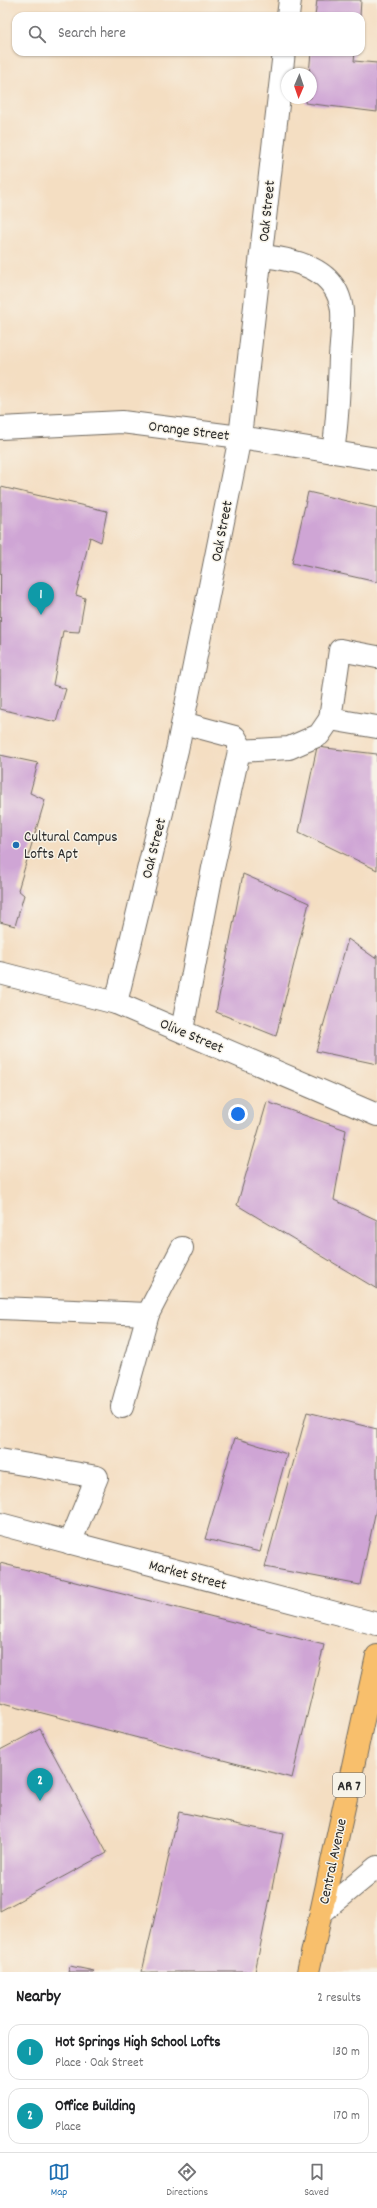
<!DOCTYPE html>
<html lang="en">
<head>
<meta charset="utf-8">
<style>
	body { margin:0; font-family:Dekko,sans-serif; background:#f6f6f6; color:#202124 }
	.compass { position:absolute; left:281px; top:68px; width:36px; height:36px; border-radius:50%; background:#fff; box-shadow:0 1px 3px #0004; rotate:182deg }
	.you { position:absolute; left:238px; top:1114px; width:14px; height:14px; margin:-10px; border:3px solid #fff; border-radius:50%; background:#1a73e8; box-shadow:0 0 0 6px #1a73e833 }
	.badge { display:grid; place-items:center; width:26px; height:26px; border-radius:50%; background:#1f6fb2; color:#fff; font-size:13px; font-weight:700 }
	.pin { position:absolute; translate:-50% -33px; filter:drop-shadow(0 1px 2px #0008) }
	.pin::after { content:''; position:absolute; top:21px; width:14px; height:12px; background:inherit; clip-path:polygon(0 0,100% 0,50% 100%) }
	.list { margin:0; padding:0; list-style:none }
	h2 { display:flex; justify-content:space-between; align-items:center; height:52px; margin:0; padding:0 16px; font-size:17px }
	h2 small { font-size:13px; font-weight:400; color:#757577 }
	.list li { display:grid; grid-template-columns:26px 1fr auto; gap:12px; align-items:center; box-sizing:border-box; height:56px; margin:0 8px 8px; padding:0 8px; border:1px solid #e0e0e0; border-radius:12px }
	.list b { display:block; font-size:15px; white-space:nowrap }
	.list p { margin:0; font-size:13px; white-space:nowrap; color:#757577 }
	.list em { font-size:13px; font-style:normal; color:#757577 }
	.icon { flex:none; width:22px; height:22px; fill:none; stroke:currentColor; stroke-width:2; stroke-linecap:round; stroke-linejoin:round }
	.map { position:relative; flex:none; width:377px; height:1972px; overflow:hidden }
	.search { position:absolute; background:#fff; box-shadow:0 1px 3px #0004; left:12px; right:12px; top:12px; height:44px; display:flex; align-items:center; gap:10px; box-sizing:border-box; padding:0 14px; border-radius:12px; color:#757577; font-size:15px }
	.sheet { height:180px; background:#fff }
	nav { display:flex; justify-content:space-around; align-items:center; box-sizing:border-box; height:56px; border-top:1px solid #e0e0e0; background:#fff; font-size:11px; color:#757577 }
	nav a { display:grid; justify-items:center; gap:2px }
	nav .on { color:#1f6fb2 }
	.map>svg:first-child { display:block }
	.building { fill:#cfa5d5 }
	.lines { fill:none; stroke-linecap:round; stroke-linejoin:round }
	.minor-casing { stroke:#716a60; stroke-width:24 }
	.major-casing { stroke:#716a60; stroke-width:24 }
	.minor { stroke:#fff; stroke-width:22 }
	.major { stroke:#f8bf6c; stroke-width:22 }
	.poi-dot { fill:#1f6fb2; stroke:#f7f3e8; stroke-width:1.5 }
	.labels { text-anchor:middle; stroke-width:3; stroke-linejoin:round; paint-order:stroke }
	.shield { fill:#f7f3e8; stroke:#686764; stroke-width:1 }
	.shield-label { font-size:14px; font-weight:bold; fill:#2b2b2b }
	.street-label { font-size:15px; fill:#2b2b2b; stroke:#f7f3e8 }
	.poi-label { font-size:15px; fill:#2b2b2b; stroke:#f7f3e8; text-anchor:start }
</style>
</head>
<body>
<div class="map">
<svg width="377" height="1972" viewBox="0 0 377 1972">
	<rect width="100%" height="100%" fill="#f7f3e8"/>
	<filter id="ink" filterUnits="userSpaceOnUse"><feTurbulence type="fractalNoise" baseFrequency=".025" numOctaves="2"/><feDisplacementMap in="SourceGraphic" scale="8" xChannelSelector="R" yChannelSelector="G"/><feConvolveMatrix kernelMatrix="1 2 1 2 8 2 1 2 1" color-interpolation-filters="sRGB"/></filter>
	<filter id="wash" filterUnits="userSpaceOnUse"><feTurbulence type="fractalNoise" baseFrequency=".012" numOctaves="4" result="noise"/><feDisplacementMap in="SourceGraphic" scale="16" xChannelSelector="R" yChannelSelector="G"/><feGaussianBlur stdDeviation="0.9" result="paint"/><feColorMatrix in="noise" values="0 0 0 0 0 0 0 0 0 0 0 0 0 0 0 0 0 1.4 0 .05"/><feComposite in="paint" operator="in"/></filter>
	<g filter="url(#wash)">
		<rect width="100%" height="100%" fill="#f4dec2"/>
		<g id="blocks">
			<g class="building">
				<path d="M317 0H361L360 16H315Z"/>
				<path d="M311 52H355L354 61 377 63V112L305 103 306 98H311V74H309Z"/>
				<path d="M1 487 107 511 101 542 90 537 76 595 85 598 79 632 63 631 53 685 66 689 56 722 0 709Z"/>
				<path d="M308 492 377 508V582L292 563Z"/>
				<path d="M317 747 377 754V870L299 832Z"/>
				<path d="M0 755 38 763 30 793 45 800 18 890 24 895 15 926 0 922Z"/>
				<path d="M243 874 309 903 276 1036 216 1012Z"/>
				<path d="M348 939 375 958 377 955V1064L316 1051Z"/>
				<path d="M267 1102 346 1130 334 1200 377 1220V1289L237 1205Z"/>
				<path d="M307 1412 377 1429V1505L360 1585 265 1567Z"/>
				<path d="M235 1438 287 1454 260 1552 205 1539Z"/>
				<path d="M0 1563 324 1645 292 1778 0 1702Z"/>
				<path d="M40 1729 107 1853 0 1911V1750Z"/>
				<path d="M179 1812 283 1834 255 1972H142Z"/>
				<path d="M70 1966 94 1971 93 1972H68Z"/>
			</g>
		</g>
	</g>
	<g filter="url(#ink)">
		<use href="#blocks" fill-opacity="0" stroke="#716a60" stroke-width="1"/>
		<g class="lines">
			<g class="minor-casing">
				<g id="minor">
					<path d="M288 16 290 0"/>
					<path d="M261 256C295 259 338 269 342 311 343 326 341 342 340 357 339 389 338 420 333 452"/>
					<path d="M0 428 122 422 240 437 377 459"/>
					<path d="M330 719 377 727"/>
					<path d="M239 751 289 748 319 735 330 719 340 650 377 657"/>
					<path d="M0 973 116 1003 377 1115"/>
					<path d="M116 1003 177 750 240 437 284 52"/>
					<path d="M182 1030 213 868 239 751V744L235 737 183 723"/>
					<path d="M0 1308 148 1314 122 1407"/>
					<path d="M148 1314 182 1248"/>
					<path d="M0 1460 97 1477 70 1543"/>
					<path d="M0 1524 377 1624"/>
					<path d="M321 1913 377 1867"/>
				</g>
			</g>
			<g class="major-casing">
				<path id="major" d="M308 1972 377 1656"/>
			</g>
			<use href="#minor" class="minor"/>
			<use href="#major" class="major"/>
		</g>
	</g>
	<circle class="poi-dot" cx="16" cy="845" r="4"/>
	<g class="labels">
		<rect class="shield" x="333" y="1773" width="32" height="24" rx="3"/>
		<g class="shield-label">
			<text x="349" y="1790">AR 7</text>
		</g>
		<g class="street-label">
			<text transform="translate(266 211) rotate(-84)" y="5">Oak Street</text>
			<text transform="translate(189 430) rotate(7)" y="5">Orange Street</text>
			<text transform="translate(221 531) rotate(-79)" y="5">Oak Street</text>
			<text transform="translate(153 848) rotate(-76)" y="5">Oak Street</text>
			<text transform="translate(192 1035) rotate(23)" y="5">Olive Street</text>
			<text transform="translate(188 1574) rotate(15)" y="5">Market Street</text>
			<text transform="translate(332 1861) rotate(-78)" y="5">Central Avenue</text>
		</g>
		<g class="poi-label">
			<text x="24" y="841">Cultural Campus<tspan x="24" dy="17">Lofts Apt</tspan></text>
		</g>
	</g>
</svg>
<svg class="compass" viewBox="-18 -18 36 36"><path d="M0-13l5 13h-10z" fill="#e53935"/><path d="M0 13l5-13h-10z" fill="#757577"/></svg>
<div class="you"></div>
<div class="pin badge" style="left:41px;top:615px;background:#0f9aa8">1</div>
<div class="pin badge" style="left:40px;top:1801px;background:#0f9aa8">2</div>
<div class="search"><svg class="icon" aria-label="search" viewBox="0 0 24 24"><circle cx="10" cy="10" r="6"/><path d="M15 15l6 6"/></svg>Search here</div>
</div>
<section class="sheet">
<h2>Nearby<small>2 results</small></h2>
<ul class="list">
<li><span class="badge" style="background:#0f9aa8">1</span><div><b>Hot Springs High School Lofts</b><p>Place · Oak Street</p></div><em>130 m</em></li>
<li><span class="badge" style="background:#0f9aa8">2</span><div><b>Office Building</b><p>Place</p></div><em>170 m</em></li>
</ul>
</section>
<nav>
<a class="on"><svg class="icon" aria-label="map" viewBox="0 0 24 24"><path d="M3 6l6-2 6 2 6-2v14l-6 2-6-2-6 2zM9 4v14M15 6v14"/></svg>Map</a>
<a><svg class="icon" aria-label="directions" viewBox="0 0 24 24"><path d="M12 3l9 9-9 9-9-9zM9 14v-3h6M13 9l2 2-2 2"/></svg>Directions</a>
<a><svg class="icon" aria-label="saved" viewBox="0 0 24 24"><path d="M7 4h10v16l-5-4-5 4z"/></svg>Saved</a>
</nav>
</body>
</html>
